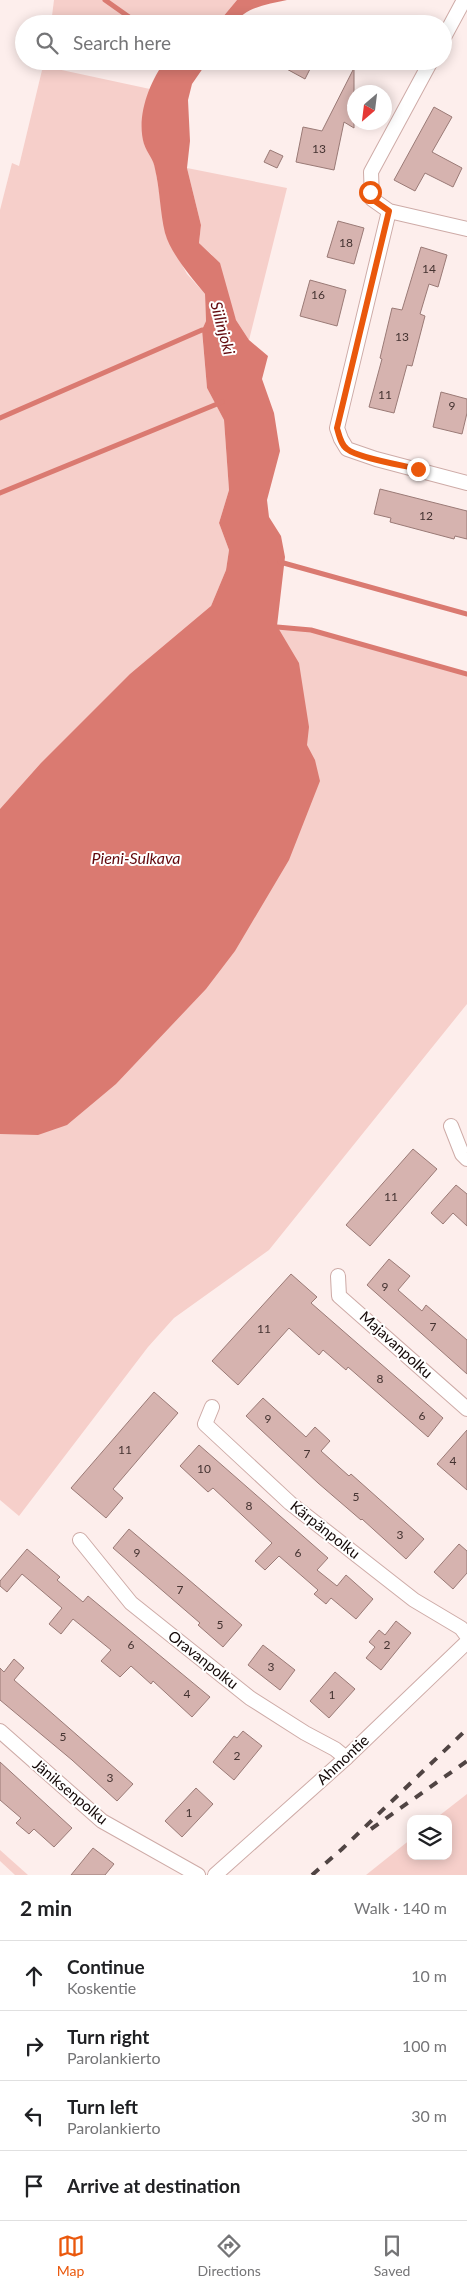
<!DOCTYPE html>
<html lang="en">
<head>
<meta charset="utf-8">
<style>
	body { margin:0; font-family:Lato,sans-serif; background:#f2f2f2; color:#202124 }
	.controls { position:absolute; right:15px; bottom:15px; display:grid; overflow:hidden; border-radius:10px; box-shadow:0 2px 12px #0003 }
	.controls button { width:45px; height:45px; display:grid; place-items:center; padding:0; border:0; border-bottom:1px solid #e0e0e0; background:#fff; color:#202124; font:25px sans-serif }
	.compass { position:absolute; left:347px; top:85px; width:45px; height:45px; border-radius:50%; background:#fff; box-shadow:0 2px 12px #0003; rotate:208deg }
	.stop { position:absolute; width:15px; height:15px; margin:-11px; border:4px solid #ea580c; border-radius:50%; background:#fff }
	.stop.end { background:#ea580c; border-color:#fff; box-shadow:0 1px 5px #0008 }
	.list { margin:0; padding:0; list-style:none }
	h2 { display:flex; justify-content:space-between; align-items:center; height:65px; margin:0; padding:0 20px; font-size:21px }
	h2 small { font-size:16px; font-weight:400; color:#757577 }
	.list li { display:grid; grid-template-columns:32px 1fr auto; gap:15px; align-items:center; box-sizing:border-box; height:70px; padding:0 20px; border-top:1px solid #e0e0e0 }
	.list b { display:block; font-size:19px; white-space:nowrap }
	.list p { margin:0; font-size:16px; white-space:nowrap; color:#757577 }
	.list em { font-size:16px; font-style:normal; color:#757577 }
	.icon { flex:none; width:28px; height:28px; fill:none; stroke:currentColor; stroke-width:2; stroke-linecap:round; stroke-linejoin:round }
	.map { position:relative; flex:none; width:467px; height:1875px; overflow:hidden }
	.search { position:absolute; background:#fff; box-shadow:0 2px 12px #0003; left:15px; right:15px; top:15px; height:55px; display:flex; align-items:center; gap:12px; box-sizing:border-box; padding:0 18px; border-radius:28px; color:#757577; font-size:19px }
	.sheet { height:345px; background:#fff }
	nav { display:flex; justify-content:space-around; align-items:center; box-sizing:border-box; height:70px; border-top:1px solid #e0e0e0; background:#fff; font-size:14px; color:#757577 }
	nav a { display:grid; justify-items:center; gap:2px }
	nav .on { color:#ea580c }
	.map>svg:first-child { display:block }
	.green { fill:#f6cfca }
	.water { fill:#da7a71 }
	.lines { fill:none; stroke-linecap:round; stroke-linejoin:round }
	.stream { stroke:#da7a71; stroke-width:5 }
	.building { fill:#d6b3af; stroke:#9a7a76 }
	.street-casing { stroke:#ceaba7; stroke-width:16 }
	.street { stroke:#fff; stroke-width:14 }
	.rail { stroke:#504443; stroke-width:4; stroke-dasharray:9 9; stroke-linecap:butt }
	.route { stroke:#ea580c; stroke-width:6 }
	.labels { text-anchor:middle; stroke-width:4; stroke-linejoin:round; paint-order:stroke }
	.number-label { font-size:12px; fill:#443331 }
	.street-label { font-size:15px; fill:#130807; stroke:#fff }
	.water-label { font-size:16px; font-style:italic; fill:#63090d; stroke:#fff }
</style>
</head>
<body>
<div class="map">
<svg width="467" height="1875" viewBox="0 0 467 1875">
	<rect width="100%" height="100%" fill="#fdeeec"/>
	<g class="green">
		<path d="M54 0H237L217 24H51Z"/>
		<path d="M43 66 150 89 143 115 144 144 155 166 166 236 187 274 205 294 206 321 202 331 207 388 224 420 229 490 219 523 229 550 226 570 211 606 0 1004V210L12 163 19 166Z"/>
		<path d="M187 168 287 188 249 340 236 320 212 255 199 243 201 225Z"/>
		<path d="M277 627 311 630 467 674V1004L269 1250 174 1318 148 1347 19 1516 0 1500V1023Z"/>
		<path d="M467 1794V1875H366L411 1839V1856H448V1819H435Z"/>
		<path d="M0 1850 28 1875H15L0 1861Z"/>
	</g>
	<g class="water">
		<path d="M237 0H287C268 4 245 7 234 24H217Z"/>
		<path d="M165 61H208L192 84 188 100 190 141 187 168 201 225 199 243 220 263 236 320 249 340 268 356 262 379 274 413 280 451 267 500 269 517 281 536 285 557 277 626 299 663 309 727 307 745 315 760 320 781 289 860 235 951 206 989 116 1084 67 1125 38 1135 0 1134V809L41 763 130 674 211 606 226 570 229 550 219 523 229 490 224 420 207 388 202 330 206 321 205 294C192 278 171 254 165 233 160 212 160 190 155 169 154 160 147 153 144 144 136 117 149 83 165 61Z"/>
	</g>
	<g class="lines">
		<g class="stream">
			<path d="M105 0 139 24"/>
			<path d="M0 418 202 330H209"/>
			<path d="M0 493 222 402"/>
			<path d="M280 562 467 614"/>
			<path d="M277 627 311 630 467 674"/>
		</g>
	</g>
	<g class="building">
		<path d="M272 61H314L305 79Z"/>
		<path d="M354 68V128L344 122 334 170 296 162 303 127 322 131Z"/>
		<path d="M434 107 452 117 432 152 462 168 453 187 425 173 415 191 394 180Z"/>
		<path d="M270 150 283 156 277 168 264 162Z"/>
		<path d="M338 221 364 228 354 264 327 257Z"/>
		<path d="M421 247 447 255 438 287 429 284 420 314 425 316 412 366 407 365 394 413 369 407 382 359 380 358 392 308 402 310Z"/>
		<path d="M310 280 346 290 337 326 300 316Z"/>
		<path d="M441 392 467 399V413L462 434 433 427Z"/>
		<path d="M380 489 467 511V539L455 536 454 539 390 522 391 518 374 514Z"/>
		<path d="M413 1149 437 1169 370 1246 346 1225Z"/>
		<path d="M456 1185 467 1194V1226L453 1213 443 1224 431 1213Z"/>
		<path d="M389 1259 410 1276 398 1290 422 1311 426 1305 467 1340V1374L367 1285Z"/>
		<path d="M291 1274 317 1297 311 1303 443 1418 428 1437 348 1367 346 1370 323 1350 319 1355 289 1328 238 1385 212 1361Z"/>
		<path d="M154 1392 178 1413 113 1489 123 1498 106 1518 71 1488Z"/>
		<path d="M263 1398 306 1437 315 1427 330 1441 321 1451 349 1476 351 1474 424 1539 406 1559 362 1519 361 1520 318 1483 246 1416Z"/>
		<path d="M467 1430V1490L437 1464Z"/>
		<path d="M199 1445 328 1558 317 1570 337 1586 346 1575 373 1599 356 1619 331 1598 326 1604 314 1594 318 1590 279 1556 265 1570 255 1561 272 1543 213 1488 208 1492 180 1466Z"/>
		<path d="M129 1529 242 1625 223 1647 198 1625 200 1623 113 1548Z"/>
		<path d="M459 1544 467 1551V1573L453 1589 434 1572Z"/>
		<path d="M27 1549 60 1577 57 1580 83 1602 88 1596 210 1697 192 1717 153 1681 151 1684 131 1666 120 1677 101 1661 111 1650 73 1619 61 1634 49 1624 62 1608 22 1574 7 1592 0 1586V1581Z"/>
		<path d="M396 1621 411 1633 381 1670 366 1658 375 1647 369 1642 379 1630 385 1635Z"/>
		<path d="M263 1645 295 1670 280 1690 248 1665Z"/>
		<path d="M14 1659 24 1668 14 1680 133 1784 117 1801 72 1760 0 1700V1668L4 1672Z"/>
		<path d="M335 1672 355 1689 329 1718 310 1701Z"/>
		<path d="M243 1731 262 1746 234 1780 213 1762 234 1736 237 1738Z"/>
		<path d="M0 1762 72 1828 54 1847 34 1829 29 1834 16 1823 21 1818 0 1800Z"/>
		<path d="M196 1788 213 1804 182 1837 165 1821Z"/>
		<path d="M93 1848 114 1864 105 1875H71Z"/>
	</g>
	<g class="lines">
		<g class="street-casing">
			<g id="street">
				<path d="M443 39 464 0"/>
				<path d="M431 61 371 172 372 199 389 211 467 229"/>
				<path d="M389 211 337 428 341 439 347 449 376 459 467 483"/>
				<path d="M451 1126 462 1154 467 1159"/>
				<path d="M338 1276 339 1296 467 1409"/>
				<path d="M212 1407 205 1424 290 1503 414 1600 461 1628 467 1636"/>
				<path d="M80 1540 131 1603 250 1698 305 1733 335 1749 346 1758"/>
				<path d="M0 1731 102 1821 198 1875"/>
				<path d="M215 1875 346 1758 467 1642"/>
			</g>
		</g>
		<use href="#street" class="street"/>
		<g class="rail">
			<path d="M371 1829 467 1761"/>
			<path d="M312 1875 342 1849 467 1729"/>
		</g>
	</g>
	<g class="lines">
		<path class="route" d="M370 192 372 199 389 211 337 428C339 435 341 445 347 449 358 458 402 465 418 469"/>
	</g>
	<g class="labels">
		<g class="number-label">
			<text x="319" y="153">13</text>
			<text x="346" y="247">18</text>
			<text x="429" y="273">14</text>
			<text x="318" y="299">16</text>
			<text x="402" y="341">13</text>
			<text x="385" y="399">11</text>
			<text x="452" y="410">9</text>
			<text x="426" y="520">12</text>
			<text x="391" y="1201">11</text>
			<text x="385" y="1291">9</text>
			<text x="433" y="1331">7</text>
			<text x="264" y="1333">11</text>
			<text x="380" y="1383">8</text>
			<text x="422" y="1420">6</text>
			<text x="268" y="1423">9</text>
			<text x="125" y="1454">11</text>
			<text x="307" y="1458">7</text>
			<text x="453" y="1465">4</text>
			<text x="204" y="1473">10</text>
			<text x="356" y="1501">5</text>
			<text x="249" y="1510">8</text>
			<text x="400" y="1539">3</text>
			<text x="137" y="1557">9</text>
			<text x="298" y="1557">6</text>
			<text x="180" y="1594">7</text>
			<text x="220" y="1629">5</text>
			<text x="131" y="1649">6</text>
			<text x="387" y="1649">2</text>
			<text x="271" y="1671">3</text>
			<text x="187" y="1698">4</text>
			<text x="332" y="1699">1</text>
			<text x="63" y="1741">5</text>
			<text x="237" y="1760">2</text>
			<text x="110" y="1782">3</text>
			<text x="189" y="1817">1</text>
		</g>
		<g class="street-label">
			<text transform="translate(396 1345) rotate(42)" y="5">Majavanpolku</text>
			<text transform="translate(325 1530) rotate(38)" y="5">Kärpänpolku</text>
			<text transform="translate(203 1660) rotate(38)" y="5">Oravanpolku</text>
			<text transform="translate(343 1760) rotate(-43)" y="5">Ahmontie</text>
			<text transform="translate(70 1792) rotate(40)" y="5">Jäniksenpolku</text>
		</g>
		<g class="water-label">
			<text transform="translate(223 328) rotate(75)" y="6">Siilinjoki</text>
			<text x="136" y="864">Pieni-Sulkava</text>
		</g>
	</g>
</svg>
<div class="controls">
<button><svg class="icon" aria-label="layers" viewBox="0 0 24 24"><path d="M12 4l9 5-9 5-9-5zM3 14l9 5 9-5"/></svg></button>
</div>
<svg class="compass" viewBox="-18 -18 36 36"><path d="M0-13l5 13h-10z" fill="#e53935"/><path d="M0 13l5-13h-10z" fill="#757577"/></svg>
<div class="stop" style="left:370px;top:192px"></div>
<div class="stop end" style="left:418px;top:469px"></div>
<div class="search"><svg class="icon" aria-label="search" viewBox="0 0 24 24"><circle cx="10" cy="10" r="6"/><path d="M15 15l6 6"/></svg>Search here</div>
</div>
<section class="sheet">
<h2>2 min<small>Walk · 140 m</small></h2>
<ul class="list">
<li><svg class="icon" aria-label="ahead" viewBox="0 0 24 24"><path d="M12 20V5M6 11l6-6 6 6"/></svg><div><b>Continue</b><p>Koskentie</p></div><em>10 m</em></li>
<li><svg class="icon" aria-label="right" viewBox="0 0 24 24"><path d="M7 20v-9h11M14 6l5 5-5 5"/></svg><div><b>Turn right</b><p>Parolankierto</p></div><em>100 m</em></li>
<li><svg class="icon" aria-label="left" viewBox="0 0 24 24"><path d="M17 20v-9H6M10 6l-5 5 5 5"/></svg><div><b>Turn left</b><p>Parolankierto</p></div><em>30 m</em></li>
<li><svg class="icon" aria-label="arrive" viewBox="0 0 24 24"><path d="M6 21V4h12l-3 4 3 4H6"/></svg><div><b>Arrive at destination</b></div></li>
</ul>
</section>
<nav>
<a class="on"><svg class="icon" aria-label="map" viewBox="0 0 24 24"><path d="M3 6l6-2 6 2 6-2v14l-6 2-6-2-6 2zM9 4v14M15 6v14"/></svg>Map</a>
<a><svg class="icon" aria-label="directions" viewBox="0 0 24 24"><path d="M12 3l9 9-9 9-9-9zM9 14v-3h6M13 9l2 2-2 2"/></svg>Directions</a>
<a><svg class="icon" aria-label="saved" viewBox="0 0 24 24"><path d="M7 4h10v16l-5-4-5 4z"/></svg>Saved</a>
</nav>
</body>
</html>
